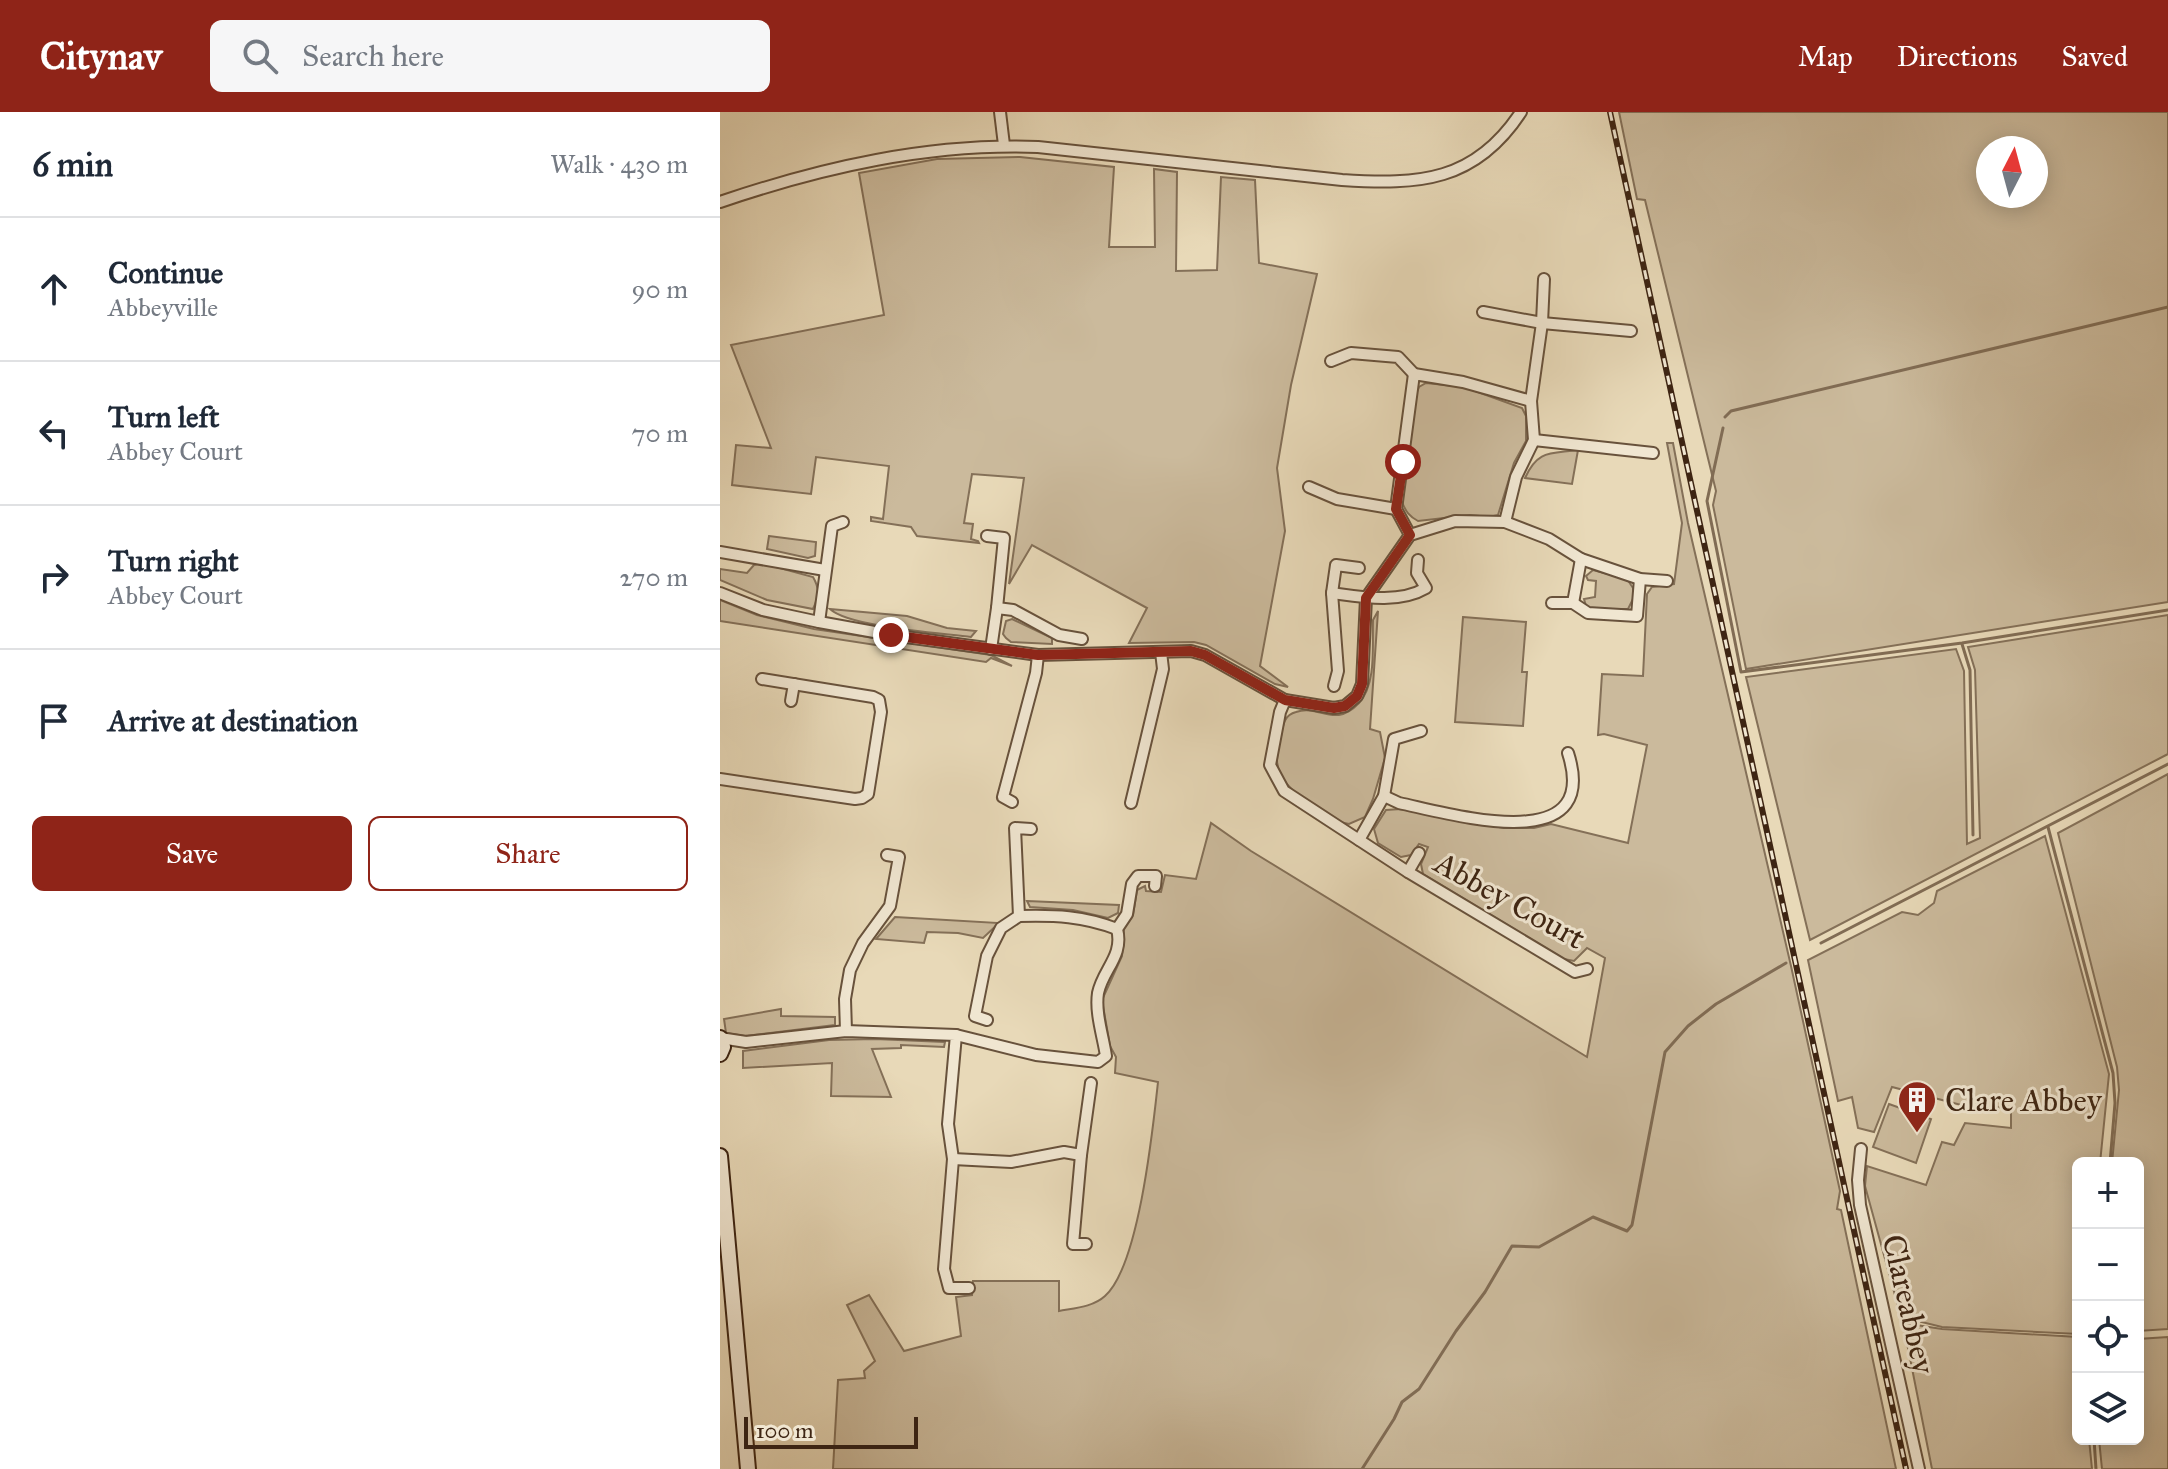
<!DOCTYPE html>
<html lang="en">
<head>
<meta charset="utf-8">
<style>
	body { margin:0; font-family:"IM FELL Great Primer",serif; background:#f6f6f7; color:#1f2937 }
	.controls { position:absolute; right:24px; bottom:24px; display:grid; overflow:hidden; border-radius:12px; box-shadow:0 4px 20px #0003 }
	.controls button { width:72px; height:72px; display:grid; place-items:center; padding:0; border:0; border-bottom:2px solid #e0e1e3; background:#fff; color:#1f2937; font:40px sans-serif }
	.compass { position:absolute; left:1256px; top:24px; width:72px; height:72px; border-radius:50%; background:#fff; box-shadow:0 4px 20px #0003; rotate:6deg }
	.scale { position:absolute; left:24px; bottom:20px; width:174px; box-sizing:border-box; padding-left:8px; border:4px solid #3e2513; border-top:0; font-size:22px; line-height:28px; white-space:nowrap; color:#3e2513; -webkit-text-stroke:6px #f0e6d1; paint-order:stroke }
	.stop { position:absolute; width:24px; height:24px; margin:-18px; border:6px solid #8f2418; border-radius:50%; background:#fff }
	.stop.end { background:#8f2418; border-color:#fff; box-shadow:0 2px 8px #0008 }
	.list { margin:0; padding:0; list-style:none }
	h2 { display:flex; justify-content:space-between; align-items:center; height:104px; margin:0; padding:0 32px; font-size:34px }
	h2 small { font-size:26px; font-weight:400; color:#747a83 }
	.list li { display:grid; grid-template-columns:52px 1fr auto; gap:24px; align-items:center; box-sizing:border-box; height:144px; padding:0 32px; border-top:2px solid #e0e1e3 }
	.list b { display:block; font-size:30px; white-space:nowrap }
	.list p { margin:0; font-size:26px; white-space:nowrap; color:#747a83 }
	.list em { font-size:26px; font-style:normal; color:#747a83 }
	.actions { display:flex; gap:16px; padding:24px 32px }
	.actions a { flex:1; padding:18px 0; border:2px solid #8f2418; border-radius:12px; text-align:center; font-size:28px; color:#8f2418 }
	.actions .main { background:#8f2418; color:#fff }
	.icon { flex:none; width:44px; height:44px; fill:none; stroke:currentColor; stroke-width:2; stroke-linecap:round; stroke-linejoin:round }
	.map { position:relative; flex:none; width:1448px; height:1357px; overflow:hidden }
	header { display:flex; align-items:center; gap:48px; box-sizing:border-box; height:112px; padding:0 40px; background:#8f2418; color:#fff }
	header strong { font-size:38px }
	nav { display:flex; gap:44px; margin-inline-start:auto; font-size:28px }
	.search { width:560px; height:72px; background:#f6f6f7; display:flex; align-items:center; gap:20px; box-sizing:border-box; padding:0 28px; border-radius:12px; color:#747a83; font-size:30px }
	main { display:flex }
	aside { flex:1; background:#fff }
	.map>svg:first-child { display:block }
	.green { fill:#cbba9c; stroke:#847058; stroke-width:2; fill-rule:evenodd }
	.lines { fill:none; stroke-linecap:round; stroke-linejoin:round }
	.stream { stroke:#816c54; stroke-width:3 }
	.minor-casing { stroke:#68523c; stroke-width:14 }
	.secondary-casing { stroke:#3e2513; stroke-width:18 }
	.minor { stroke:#f0e6d1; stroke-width:10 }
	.secondary { stroke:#f0e6d1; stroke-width:14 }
	.rail-casing { stroke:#3e2513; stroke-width:6 }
	.rail { stroke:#f0e6d1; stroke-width:3; stroke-dasharray:9; stroke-linecap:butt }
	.route { stroke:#8f2418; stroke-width:10 }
	.labels { text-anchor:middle; stroke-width:6; stroke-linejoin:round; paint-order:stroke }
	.street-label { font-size:32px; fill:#3e2513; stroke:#f0e6d1 }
	.poi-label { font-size:32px; fill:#3e2513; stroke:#f0e6d1; text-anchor:start }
</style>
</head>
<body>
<header>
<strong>Citynav</strong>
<div class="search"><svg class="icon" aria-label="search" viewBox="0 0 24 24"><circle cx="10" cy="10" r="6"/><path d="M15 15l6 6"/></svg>Search here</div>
<nav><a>Map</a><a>Directions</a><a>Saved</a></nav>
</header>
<main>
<aside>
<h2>6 min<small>Walk · 430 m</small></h2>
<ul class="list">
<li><svg class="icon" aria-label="ahead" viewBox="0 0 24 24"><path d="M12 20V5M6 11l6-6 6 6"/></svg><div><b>Continue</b><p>Abbeyville</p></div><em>90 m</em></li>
<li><svg class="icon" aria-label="left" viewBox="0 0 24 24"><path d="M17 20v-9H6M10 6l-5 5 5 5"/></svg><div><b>Turn left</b><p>Abbey Court</p></div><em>70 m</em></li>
<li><svg class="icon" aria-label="right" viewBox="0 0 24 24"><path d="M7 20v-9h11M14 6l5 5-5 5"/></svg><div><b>Turn right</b><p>Abbey Court</p></div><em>270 m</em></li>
<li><svg class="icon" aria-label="arrive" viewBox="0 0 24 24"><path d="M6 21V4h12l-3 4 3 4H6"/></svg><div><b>Arrive at destination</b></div></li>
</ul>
<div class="actions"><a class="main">Save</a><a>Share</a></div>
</aside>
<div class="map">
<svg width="1448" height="1357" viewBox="0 0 1448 1357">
	<rect width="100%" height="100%" fill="#e8d9b8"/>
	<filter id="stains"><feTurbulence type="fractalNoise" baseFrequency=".0025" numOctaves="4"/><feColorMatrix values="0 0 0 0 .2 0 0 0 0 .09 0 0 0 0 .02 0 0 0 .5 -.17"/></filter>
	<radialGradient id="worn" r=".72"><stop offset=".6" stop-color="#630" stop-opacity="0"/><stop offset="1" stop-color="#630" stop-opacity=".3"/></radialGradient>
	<g class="green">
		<path d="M899 0H1448V490L1026 557 993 393 996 379 925 88 917 87ZM1268 36H1316V84H1268Z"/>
		<path d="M300 45 394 55 389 135H435L434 57 457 60 456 159 497 158 501 65 535 68 539 151 597 162 571 273 557 356 565 419 540 554 568 575 555 572 486 533 474 530 409 531 427 496 312 433 289 472 304 366 252 362 244 411 253 412 251 427 258 429 259 431 197 424 191 415 151 409V405L163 407 169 354 96 345 91 382 12 373 16 333 51 336 11 233 164 203 139 61 217 47Z"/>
		<path d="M706 271 744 275 802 296 806 304V329L794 351 778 403 769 405 750 403 698 409C689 404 686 400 682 390L695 284 699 275Z"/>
		<path d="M947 331H953L968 411 1071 854 1120 1079 1117 1097 1121 1098 1176 1357H113L118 1268 145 1266 144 1259 155 1249 127 1193 149 1183 184 1239 241 1224 236 1185 252 1183 253 1169H339V1199C355 1196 373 1195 385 1184 419 1154 433 1016 438 970L395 961 396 945 390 934 382 888 402 844 404 815 413 803 417 778 425 774 426 779 441 780 445 763 476 767 491 711 531 739 867 945 885 846 867 836 854 849 844 847 703 762 701 752 708 735 699 732 691 743 681 745 658 731 654 717 666 698 681 697 784 716H814L831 712 908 731 927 633 884 622 878 623 882 562 923 564 927 482 932 475 954 472 962 411Z"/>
		<path d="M858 338 852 372 805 366C818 337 831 342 858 338Z"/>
		<path d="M49 424 96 430 95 444 88 446 47 437Z"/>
		<path d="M41 451 93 465C100 477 99 484 93 497L47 488 0 468V457L27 461 34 453Z"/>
		<path d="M873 458 907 467 913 476 914 485 908 497H871L866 494 864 487 875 485 876 469 868 468 866 464Z"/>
		<path d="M0 488 37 503 94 517 271 543 292 554 271 546 266 550 0 509Z"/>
		<path d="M110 497 187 504 227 516 256 519 251 525C221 521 129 515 110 497Z"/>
		<path d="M658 499 650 617 660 620 665 646 653 687 645 705 629 712 620 710C599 695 557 678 557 648 557 640 559 632 561 624 563 613 564 603 576 600 600 592 614 617 639 591 657 571 652 533 653 508Z"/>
		<path d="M1448 503V642L1090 828 1026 565 1236 537 1244 559 1247 732 1260 726 1255 558 1248 535Z"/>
		<path d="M743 505 806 510 802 560H807L803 614 735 610Z"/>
		<path d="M292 507 332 526V532L291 530 286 526 283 522 286 509Z"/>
		<path d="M1448 662V1217L1418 1219V1051H1392L1399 978 1397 955 1338 721Z"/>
		<path d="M1325 724 1389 962 1380 1051H1358V1222L1222 1215 1181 1205 1145 1074 1147 1054 1206 1073 1222 1030 1234 1033 1245 1011 1291 1016V996L1245 994 1172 975 1154 1020 1138 1016 1132 985 1118 989 1088 848 1182 800 1198 803 1214 791 1217 779Z"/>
		<path d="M307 789 399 793 398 801 388 806 353 798 310 795Z"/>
		<path d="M175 805 279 811 263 826 238 821 207 820 204 831 156 827Z"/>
		<path d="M61 897V904L115 905V913L25 924 6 921 4 907Z"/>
		<path d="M155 927 225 930 224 935 181 933V936L152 937 171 985 111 984 112 951 23 956V939L109 928Z"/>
		<path d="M1169 992 1211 1007 1196 1051 1153 1035Z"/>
		<path d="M1183 1211 1222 1217 1358 1225V1327H1369L1372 1357H1212Z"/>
		<path d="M1448 1225V1357H1382L1379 1327H1418V1227Z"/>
	</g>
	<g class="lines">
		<g class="stream">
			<path d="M1005 305 1011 299 1448 195"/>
			<path d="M1003 316 987 389 1021 560 1242 531 1448 498"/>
			<path d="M1242 532 1250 558 1253 723"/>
			<path d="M1328 715 1393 961 1395 991 1390 1051"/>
			<path d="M1101 831 1448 652"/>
			<path d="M1374 1327 1376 1357"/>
			<path d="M642 1357 674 1307 682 1290 699 1277 736 1219 765 1180 792 1134 819 1135 873 1105 907 1119 912 1113 945 940 968 914 996 892 1066 851"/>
		</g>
		<g class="minor-casing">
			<g id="minor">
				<path d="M280 0 284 33"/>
				<path d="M0 90C103 55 209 31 318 35L622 68C699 73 755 70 801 0"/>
				<path d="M824 167 822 211 811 289 814 328 796 365 785 410 829 427 861 447 920 467 947 469"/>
				<path d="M763 200 822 211 911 219"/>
				<path d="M611 249 631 241 678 245 694 262"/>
				<path d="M814 328 933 341"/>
				<path d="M589 375 617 387 676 397 694 262 743 270 811 289"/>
				<path d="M690 423 735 409 785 410"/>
				<path d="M267 424 284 426 277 496 271 537"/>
				<path d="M0 440 105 458"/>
				<path d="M0 481 43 498 99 510 171 523 318 543 471 539 485 543 565 588 614 596 625 594 637 584 642 572 646 486"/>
				<path d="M612 481C642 485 679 492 706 476L697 461 698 448"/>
				<path d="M646 486 690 423 676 397"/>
				<path d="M832 491H853L861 447"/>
				<path d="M853 491 868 501 917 504 920 467"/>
				<path d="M277 496 293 498 339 523 362 527"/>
				<path d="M99 510 112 414 123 410"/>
				<path d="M614 574 618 559 612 481 616 453 639 456"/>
				<path d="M565 588 560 600 550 653 564 679 688 760 855 860 867 857"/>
				<path d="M71 589 74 572"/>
				<path d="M0 667 135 687 142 686 148 682 161 600 159 588 153 585 42 567"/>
				<path d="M664 684 679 691C732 702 882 747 848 641"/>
				<path d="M292 690 283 685 316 561 318 543"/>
				<path d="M411 691 443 557 441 540"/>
				<path d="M639 728 664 684 674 627 701 619"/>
				<path d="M688 760 699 741"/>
				<path d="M299 804C335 803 363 804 397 817"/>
				<path d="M267 908 255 904 267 844 281 816 299 804 295 716 311 717"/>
				<path d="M126 919 125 887 130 858 143 831 170 794 179 745 167 743"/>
				<path d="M236 923 316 943 378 950 386 944C383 924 375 901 378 881 383 857 404 844 397 817L407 802 412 772 418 764H436L435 774"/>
				<path d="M0 926 26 930 126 919 236 923 228 1012 233 1047 224 1157 229 1176H249"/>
				<path d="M1141 1037 1138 1068 1140 1093 1199 1357"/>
				<path d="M361 1043 353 1132H366"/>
				<path d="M233 1047 291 1050 344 1040 361 1043 371 971"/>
			</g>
		</g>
		<g class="secondary-casing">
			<g id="secondary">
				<path d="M0 926 3 935 0 942"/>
				<path d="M0 1044 28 1357"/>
			</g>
		</g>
		<use href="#minor" class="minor"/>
		<use href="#secondary" class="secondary"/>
		<g class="rail-casing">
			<path id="rail" d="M890 0 1186 1357"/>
		</g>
		<use href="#rail" class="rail"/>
	</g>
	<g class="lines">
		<path class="route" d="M171 523 318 543 471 539 485 543 565 588 614 596 625 594 637 584 642 572 646 486 690 423 676 397 683 350"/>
	</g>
	<defs>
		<g id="building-pin" transform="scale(2)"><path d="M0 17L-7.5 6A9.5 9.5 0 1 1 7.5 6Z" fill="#8f2418" stroke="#f0e6d1"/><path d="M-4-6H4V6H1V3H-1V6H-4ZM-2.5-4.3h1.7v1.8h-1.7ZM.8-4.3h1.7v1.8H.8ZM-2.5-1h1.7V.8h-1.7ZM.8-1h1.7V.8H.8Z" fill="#fff"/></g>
	</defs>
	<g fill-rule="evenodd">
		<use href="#building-pin" x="1197" y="988"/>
	</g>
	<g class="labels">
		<g class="street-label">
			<text transform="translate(790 788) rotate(29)" y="11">Abbey Court</text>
			<text transform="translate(1189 1192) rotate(77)" y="11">Clareabbey</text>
		</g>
		<g class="poi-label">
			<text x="1225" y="999">Clare Abbey</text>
		</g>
	</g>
	<rect width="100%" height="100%" filter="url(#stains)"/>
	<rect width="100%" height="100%" fill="url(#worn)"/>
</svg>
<div class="controls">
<button>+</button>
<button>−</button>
<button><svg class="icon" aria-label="locate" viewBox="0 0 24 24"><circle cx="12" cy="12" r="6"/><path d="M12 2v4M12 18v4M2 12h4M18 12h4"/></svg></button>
<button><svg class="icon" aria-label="layers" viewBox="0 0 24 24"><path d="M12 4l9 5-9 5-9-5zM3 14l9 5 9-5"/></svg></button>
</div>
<svg class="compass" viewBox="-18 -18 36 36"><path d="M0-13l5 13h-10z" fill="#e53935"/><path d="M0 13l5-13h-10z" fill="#747a83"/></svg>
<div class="scale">100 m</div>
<div class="stop" style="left:683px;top:350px"></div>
<div class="stop end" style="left:171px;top:523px"></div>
</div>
</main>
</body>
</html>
